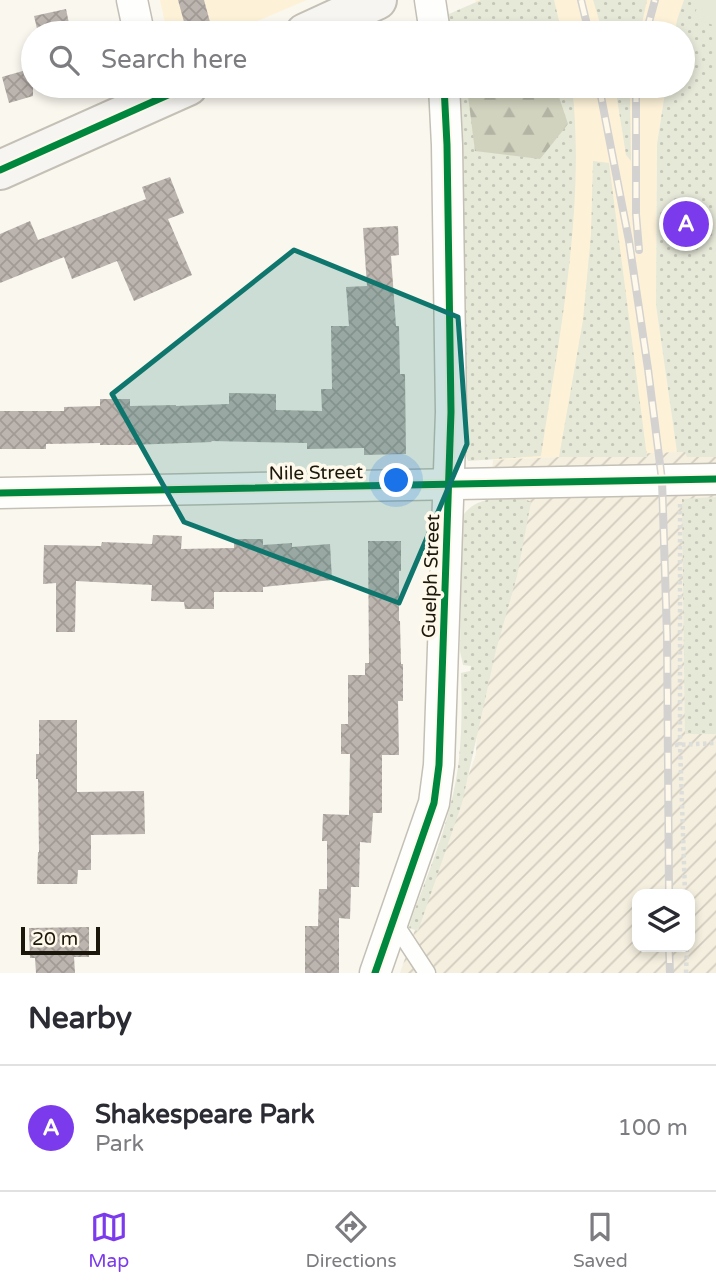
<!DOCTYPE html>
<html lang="en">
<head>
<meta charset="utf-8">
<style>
	body { margin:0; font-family:"Varela Round",sans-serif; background:#f7f7f7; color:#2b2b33 }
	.controls { position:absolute; right:21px; bottom:21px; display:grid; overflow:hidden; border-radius:14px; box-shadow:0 4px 10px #0003 }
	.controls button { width:63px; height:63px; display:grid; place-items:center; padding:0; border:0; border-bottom:2px solid #e1e1e2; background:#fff; color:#2b2b33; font:35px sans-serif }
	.scale { position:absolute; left:21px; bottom:18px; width:79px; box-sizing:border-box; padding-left:7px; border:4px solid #1c170b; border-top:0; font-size:19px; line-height:24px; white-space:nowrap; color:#1c170b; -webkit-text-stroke:5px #fef9eb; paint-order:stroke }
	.you { position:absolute; left:397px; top:481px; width:24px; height:24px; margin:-18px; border:5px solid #fff; border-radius:50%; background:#1a73e8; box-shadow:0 0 0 10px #1a73e833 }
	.badge { display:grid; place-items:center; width:46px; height:46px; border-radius:50%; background:#7c3aed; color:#fff; font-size:23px; font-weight:700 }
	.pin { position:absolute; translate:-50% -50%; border:4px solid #fff; box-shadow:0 2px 7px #0006 }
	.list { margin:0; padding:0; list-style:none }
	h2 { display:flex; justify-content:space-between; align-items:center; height:91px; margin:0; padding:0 28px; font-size:30px }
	h2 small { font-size:23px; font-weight:400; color:#7c7c81 }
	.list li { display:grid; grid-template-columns:46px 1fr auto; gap:21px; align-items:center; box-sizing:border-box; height:126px; padding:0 28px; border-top:2px solid #e1e1e2 }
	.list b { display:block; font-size:26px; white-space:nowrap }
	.list p { margin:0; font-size:23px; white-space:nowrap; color:#7c7c81 }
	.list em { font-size:23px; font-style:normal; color:#7c7c81 }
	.icon { flex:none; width:38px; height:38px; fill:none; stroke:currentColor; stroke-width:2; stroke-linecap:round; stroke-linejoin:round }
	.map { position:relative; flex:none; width:716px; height:973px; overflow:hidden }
	.search { position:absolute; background:#fff; box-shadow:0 4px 10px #0003; left:21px; right:21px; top:21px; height:77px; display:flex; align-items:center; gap:18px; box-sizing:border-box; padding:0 24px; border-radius:38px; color:#7c7c81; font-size:26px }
	.sheet { height:217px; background:#fff }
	nav { display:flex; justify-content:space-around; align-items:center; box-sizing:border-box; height:98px; border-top:2px solid #e1e1e2; background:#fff; font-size:19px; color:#7c7c81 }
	nav a { display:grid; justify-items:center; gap:4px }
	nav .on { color:#7c3aed }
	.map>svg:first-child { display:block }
	.built { fill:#fdf2d8 }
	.industrial { fill:url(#industrial-furrows); fill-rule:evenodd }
	.grass { fill:url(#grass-dots) }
	.forest { fill:url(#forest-firs) }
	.garden { fill:#e6e8d8 }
	.building { fill:url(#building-cross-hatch) }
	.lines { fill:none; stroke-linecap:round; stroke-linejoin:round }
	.service-casing { stroke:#c4c0b6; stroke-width:19 }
	.minor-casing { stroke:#c4c0b6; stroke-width:33 }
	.secondary-casing { stroke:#c4c0b6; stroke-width:42 }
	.path { stroke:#ddddda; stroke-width:4.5; stroke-dasharray:3.5 3.5; stroke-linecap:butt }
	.service { stroke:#fefefd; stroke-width:16 }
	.minor { stroke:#fefefd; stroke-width:30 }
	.secondary { stroke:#f7f5f2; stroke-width:38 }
	.rail-casing { stroke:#d4d2d0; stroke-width:8 }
	.rail { stroke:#fef9eb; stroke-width:5; stroke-dasharray:16; stroke-linecap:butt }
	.cycleway-casing { stroke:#fef9eb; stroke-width:11 }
	.cycleway { stroke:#00873e; stroke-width:7 }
	.marked { fill:#0f766e; fill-opacity:0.2; stroke:#0f766e; stroke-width:5; stroke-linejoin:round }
	.labels { text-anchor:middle; stroke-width:7; stroke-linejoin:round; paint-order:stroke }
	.street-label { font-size:19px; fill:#1c170b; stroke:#fef9eb }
</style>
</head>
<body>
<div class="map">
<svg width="716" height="973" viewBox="0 0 716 973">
	<defs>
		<pattern id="industrial-furrows" width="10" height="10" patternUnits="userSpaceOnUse" patternTransform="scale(1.75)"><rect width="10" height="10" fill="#f4efdf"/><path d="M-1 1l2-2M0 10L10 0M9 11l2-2" fill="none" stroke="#d1ccbe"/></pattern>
		<pattern id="grass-dots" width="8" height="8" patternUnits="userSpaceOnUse" patternTransform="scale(1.75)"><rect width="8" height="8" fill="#e6e8d8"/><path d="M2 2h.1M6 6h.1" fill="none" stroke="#c5c6b8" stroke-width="1.8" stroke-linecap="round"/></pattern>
		<pattern id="forest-firs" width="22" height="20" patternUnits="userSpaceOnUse" patternTransform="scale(1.75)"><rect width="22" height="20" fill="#d1d3bf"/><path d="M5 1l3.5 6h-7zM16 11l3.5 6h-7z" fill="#b3b4a3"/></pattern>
		<pattern id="building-cross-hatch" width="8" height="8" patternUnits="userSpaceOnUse" patternTransform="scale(1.75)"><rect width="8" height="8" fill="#bcb4af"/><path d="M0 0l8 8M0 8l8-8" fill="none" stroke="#a19a95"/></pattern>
	</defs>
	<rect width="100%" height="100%" fill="#faf7ef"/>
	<g class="built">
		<path d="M160 0H307L229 33H167Z"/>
		<path d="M475 0H684L675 33H483Z"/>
		<path d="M495 86H666L657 144 656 305 677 452 493 460Z"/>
	</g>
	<path class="industrial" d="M677 452H716V973H400L476 754 483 565 493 460ZM637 894H690V947H637Z"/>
	<g class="grass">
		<path d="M481 0H554L562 33H445L442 17Z"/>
		<path d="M593 0H647L640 33H603Z"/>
		<path d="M684 0H716V457H687L685 452H677L656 305 657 144 666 86H683V33H675L677 20Z"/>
		<path d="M457 86H572C586 207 559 336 541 456L468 461 462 445Z"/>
		<path d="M615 86H632L630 99 631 161 626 155Z"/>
		<path d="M593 161 609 163 647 457H559L583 320 591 234Z"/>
		<path d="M716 497V734H685L682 499Z"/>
		<path d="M523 498 531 502 517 576 496 650 462 803 418 931 409 928 411 920C430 868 453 815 459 759 462 731 462 702 461 673L470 671 471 666 463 665 460 651 462 517C476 495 500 499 523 498Z"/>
	</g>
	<path class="forest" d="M501 86H527L558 94 568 124 540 159 475 151 467 88Z"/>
	<path class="garden" d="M700 0H716V26L693 18Z"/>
	<g class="building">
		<path d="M178 0H204L213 33H187Z"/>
		<path d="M66 9 71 33H38L34 16Z"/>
		<path d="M33 68V96L9 103 2 77Z"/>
		<path d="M170 177 184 213 168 219 192 275 134 301 117 261 72 279 64 257 0 283V234L30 221 38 240 146 199 142 187Z"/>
		<path d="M398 226 399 255 391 256 396 326H399L400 374H405L406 454 364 455V448L307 449V443L211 441 212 442 130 445H100V443L46 444V449H0V411H64V407L100 406V399H130V406L176 405V406L229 404V393L276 394V410L322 411 321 389H332L331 326H349L346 287 367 286 363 228Z"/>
		<path d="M153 535 182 536 181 549 234 548V539H263V545L292 543V547L330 544 332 580 263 587V592H214V609H185L184 602 151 601 152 585 76 581 75 632H56V583L43 584 44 545 101 546 102 542 152 544Z"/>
		<path d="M368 541H401V571H399V621H400L401 664H403V701H398L399 755H382V813H373L371 843 360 842 359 887H351L350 919 339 918V973H305V926H318L319 889H327V841H322L323 814 349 815 350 754H341V724H348V675H365V663H369Z"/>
		<path d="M39 720H77V792L144 791 145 834 91 835V870H78L77 884H37L38 852H39L38 779H36V754H39Z"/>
		<path d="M89 927V957H74L75 973H36L35 958H30L29 928Z"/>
	</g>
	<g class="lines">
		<g class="service-casing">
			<path id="service" d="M393 921 427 973"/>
		</g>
		<g class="minor-casing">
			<g id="minor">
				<path d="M132 0 139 33"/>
				<path d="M430 0 435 33"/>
				<path d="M0 493 716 479"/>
				<path d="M375 973 434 803 439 765 451 412 447 145 444 86"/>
			</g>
		</g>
		<g class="secondary-casing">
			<g id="secondary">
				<path d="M305 33 377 0"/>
				<path d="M0 170 188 86"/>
			</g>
		</g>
		<g class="path">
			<path d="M680 504V744L685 894"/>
			<path d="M675 745 716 743"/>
			<path d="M686 973 687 947"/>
		</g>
		<use href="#service" class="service"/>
		<use href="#minor" class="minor"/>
		<use href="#secondary" class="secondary"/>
		<g class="rail-casing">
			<g id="rail">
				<path d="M581 0 589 33"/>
				<path d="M646 33 655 0"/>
				<path d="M599 86 629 241 648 369 662 480 667 636 669 894"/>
				<path d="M637 86 636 93V214L639 250"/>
				<path d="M669 947 670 973"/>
			</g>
		</g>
		<use href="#rail" class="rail"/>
		<g class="cycleway-casing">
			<g id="cycleway">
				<path d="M0 170 188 86"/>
				<path d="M0 493 716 479"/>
				<path d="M375 973 434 803 439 765 451 412 447 145 444 86"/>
			</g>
		</g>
		<use href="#cycleway" class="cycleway"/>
	</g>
	<path class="marked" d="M294 250 458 317 467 444 399 603 184 522 112 394Z"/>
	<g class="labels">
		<g class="street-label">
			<text transform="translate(316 472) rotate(-1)" y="7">Nile Street</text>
			<text transform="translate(430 576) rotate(-88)" y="7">Guelph Street</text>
		</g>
	</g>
</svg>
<div class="controls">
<button><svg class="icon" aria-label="layers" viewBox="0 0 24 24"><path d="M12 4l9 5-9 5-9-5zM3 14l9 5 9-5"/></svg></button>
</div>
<div class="scale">20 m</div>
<div class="you"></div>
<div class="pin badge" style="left:686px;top:224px">A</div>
<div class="search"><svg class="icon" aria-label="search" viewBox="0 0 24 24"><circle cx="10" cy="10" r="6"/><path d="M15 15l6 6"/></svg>Search here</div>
</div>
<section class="sheet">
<h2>Nearby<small></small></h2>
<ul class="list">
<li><span class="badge">A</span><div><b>Shakespeare Park</b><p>Park</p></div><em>100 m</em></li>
</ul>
</section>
<nav>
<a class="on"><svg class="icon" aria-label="map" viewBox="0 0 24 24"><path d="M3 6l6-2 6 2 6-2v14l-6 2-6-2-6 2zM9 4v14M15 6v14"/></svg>Map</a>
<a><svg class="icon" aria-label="directions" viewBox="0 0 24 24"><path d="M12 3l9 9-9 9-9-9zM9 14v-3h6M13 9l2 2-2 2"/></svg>Directions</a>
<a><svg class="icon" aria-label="saved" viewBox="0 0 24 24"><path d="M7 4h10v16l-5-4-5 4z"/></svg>Saved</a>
</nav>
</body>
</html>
